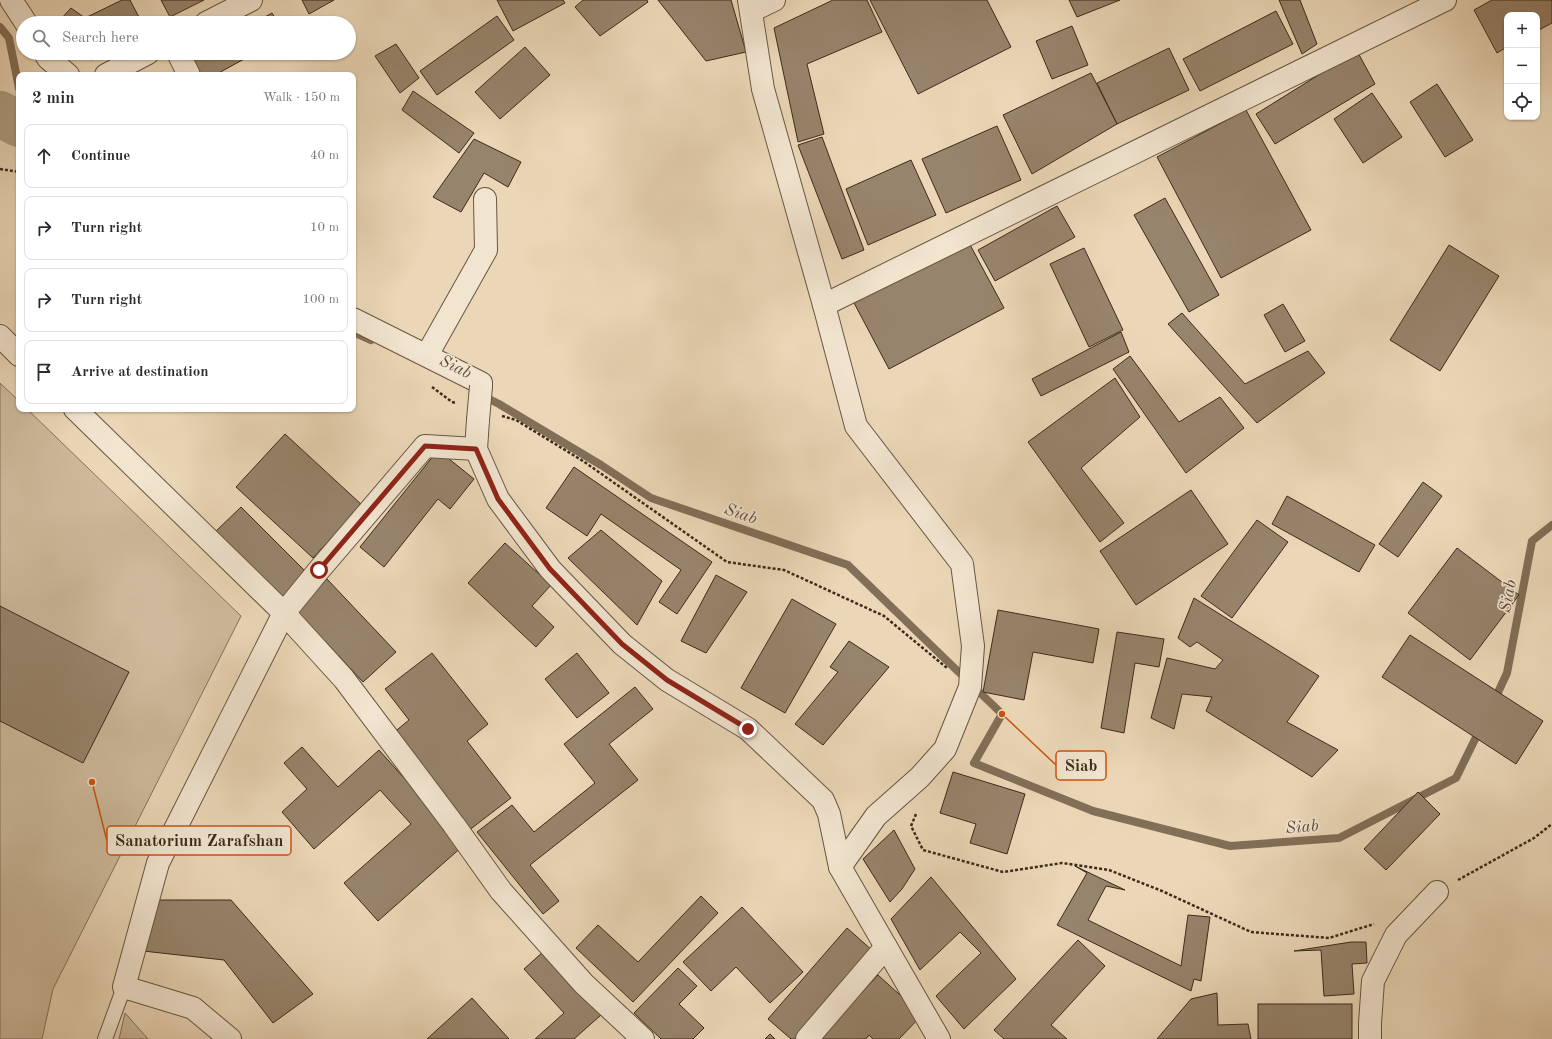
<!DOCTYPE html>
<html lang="en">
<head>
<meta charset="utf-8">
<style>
	body { margin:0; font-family:"Old Standard TT",serif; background:#f2f2f3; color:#2b2b33 }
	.controls { position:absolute; right:12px; top:12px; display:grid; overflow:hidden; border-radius:8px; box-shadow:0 1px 3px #0004 }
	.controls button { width:36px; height:36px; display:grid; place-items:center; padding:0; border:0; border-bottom:1px solid #e1e1e2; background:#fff; color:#2b2b33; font:20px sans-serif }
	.stop { position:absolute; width:12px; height:12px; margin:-9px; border:3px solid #8f2418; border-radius:50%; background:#fff }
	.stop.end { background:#8f2418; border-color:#fff; box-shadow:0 1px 4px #0008 }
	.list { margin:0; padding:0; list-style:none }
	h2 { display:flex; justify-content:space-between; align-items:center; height:52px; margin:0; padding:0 16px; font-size:17px }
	h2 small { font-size:13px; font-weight:400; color:#7c7c81 }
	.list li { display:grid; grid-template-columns:26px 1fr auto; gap:12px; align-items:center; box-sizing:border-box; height:64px; margin:0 8px 8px; padding:0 8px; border:1px solid #e1e1e2; border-radius:8px }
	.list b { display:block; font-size:15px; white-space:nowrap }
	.list em { font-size:13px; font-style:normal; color:#7c7c81 }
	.icon { flex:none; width:22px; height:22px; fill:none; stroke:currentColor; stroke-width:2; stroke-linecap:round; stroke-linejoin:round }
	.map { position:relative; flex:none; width:1552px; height:1039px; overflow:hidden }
	.search { position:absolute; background:#fff; box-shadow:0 1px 3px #0004; left:16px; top:16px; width:340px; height:44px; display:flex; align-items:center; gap:10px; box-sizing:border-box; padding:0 14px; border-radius:22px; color:#7c7c81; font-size:15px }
	.panel { position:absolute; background:#fff; box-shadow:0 1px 3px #0004; left:16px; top:72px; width:340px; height:340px; border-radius:8px }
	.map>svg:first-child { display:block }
	.green { fill:#cdba9c; stroke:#84725b }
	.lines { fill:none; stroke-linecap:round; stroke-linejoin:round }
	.stream { stroke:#816f58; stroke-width:8 }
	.river { stroke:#af9d82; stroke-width:46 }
	.building { fill:#97846c; stroke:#3b2b1a }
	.service-casing { stroke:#675641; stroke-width:16 }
	.minor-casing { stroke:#675641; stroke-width:24 }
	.path { stroke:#3b2b1a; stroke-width:2.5; stroke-dasharray:3 2; stroke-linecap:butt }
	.service { stroke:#f2e5d0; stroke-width:14 }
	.minor { stroke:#f2e5d0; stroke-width:22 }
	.minor-bridge-casing { stroke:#675641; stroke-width:24; stroke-linecap:butt }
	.minor-bridge { stroke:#f2e5d0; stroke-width:22 }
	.route { stroke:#8f2418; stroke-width:5 }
	.labels { text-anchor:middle; stroke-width:3.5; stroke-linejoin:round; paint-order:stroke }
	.water-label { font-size:17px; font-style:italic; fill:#5e4d39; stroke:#f2e5d0 }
	.leader { fill:none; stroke:#ce520e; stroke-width:1.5 }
	.callout-dot { fill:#ce520e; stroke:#f2e5d0; stroke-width:1.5 }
	.callout { fill:#f2e5d0; stroke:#ce520e; stroke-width:1.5 }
	.callout-label { font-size:17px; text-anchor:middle; font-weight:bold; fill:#3b2b1a }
</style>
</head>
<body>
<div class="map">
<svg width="1552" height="1039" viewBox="0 0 1552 1039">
	<rect width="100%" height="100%" fill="#ebd7b7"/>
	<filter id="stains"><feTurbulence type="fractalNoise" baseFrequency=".005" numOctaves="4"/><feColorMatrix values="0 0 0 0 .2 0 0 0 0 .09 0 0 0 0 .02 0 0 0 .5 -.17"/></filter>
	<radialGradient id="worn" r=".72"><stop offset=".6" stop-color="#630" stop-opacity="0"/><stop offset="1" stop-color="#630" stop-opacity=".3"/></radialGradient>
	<g class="green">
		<path d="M0 383 19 401V409H27L241 616 53 989 42 1039H0Z"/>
		<path d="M125 1013 148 1039H119Z"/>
	</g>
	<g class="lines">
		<g class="stream">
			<path d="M0 27 9 38 19 88"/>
			<path d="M353 332 371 340"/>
			<path d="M481 395 499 404 601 465 651 498 848 565 1002 714 974 763 1093 811 1230 846 1339 838 1456 778 1480 729"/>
			<path d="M1494 701 1507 673 1532 541 1552 525"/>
		</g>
		<path class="river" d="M0 114 19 124"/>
	</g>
	<g class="building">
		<path d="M122 0H130L142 23H60V20L71 8 85 18Z"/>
		<path d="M161 0H204L170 17Z"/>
		<path d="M302 0H334L309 14Z"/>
		<path d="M497 0H563L565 3 513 31Z"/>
		<path d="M583 0H647L648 2 600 36 575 7Z"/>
		<path d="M658 0H731L746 52 706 61Z"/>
		<path d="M833 0H867L882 32 807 64 824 134 798 142 774 28Z"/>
		<path d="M870 0H987L1011 47 918 94Z"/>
		<path d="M1069 0H1120L1077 17Z"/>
		<path d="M1279 0H1300L1317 44 1302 54Z"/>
		<path d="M1492 0H1552V23L1537 31V15H1507V47L1497 53 1474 10Z"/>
		<path d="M1276 11 1293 44 1200 91 1183 59Z"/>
		<path d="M272 13 278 23H254Z"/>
		<path d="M497 16 514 40 437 95 420 71Z"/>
		<path d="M1072 26 1088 65 1052 79 1036 41Z"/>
		<path d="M396 44 419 78 400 93 375 56Z"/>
		<path d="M525 47 550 75 500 119 475 92Z"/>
		<path d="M1169 48 1189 90 1117 124 1097 83Z"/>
		<path d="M1357 51 1375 84 1275 144 1256 114Z"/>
		<path d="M82 53H105L91 60Z"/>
		<path d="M199 53H255L215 75H194L186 60Z"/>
		<path d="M1091 73 1117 124 1032 174 1003 115Z"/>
		<path d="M1437 84 1473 140 1445 157 1410 102Z"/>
		<path d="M413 91 474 133 459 153 402 110Z"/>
		<path d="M1372 93 1402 137 1363 163 1334 119Z"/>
		<path d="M1246 110 1311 230 1221 278 1157 157Z"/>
		<path d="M997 126 1021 180 946 213 922 159Z"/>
		<path d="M822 137 864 250 842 259 798 145Z"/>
		<path d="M474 139 521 162 508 187 484 173 461 212 433 197Z"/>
		<path d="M911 160 936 215 868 245 846 189Z"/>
		<path d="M1165 198 1219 295 1189 312 1134 215Z"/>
		<path d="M1057 206 1075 237 995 281 978 250Z"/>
		<path d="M968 241 1004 308 889 369 853 301Z"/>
		<path d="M1449 245 1499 276 1440 371 1390 340Z"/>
		<path d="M1084 248 1123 330 1089 347 1050 264Z"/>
		<path d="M1283 304 1305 341 1285 352 1264 315Z"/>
		<path d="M1182 313 1245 384 1308 351 1325 373 1257 423 1168 324Z"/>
		<path d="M1121 332 1129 352 1041 396 1032 379Z"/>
		<path d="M1130 356 1179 422 1220 397 1244 428 1186 473 1113 369Z"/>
		<path d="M1115 378 1140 417 1081 468 1124 523 1100 542 1028 442Z"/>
		<path d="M285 434 362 505 313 558 236 487Z"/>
		<path d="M438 450 474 479 450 509 438 499 384 567 360 547Z"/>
		<path d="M574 467 712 562 677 614 659 602 681 570 601 514 587 536 546 508Z"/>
		<path d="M1423 482 1442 496 1398 557 1379 544Z"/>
		<path d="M1191 490 1228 544 1136 605 1100 551Z"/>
		<path d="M1287 496 1375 545 1359 572 1272 524Z"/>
		<path d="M241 507 307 573 279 601 213 534Z"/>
		<path d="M1257 520 1288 542 1232 618 1201 596Z"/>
		<path d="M601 530 662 581 637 625 568 558Z"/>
		<path d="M505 543 551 585 532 606 554 627 536 647 468 583Z"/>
		<path d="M1457 548 1519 595 1470 660 1408 613Z"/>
		<path d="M716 575 747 592 706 653 681 641Z"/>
		<path d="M327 579 396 652 363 682 295 609Z"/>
		<path d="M1194 598 1319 676 1287 722 1338 750 1312 777 1206 711 1212 697 1182 694 1174 729 1151 718 1167 658 1215 669 1223 660 1197 642 1190 647 1178 638Z"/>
		<path d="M792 599 836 624 785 713 741 688Z"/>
		<path d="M0 606 129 672 83 763 0 721Z"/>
		<path d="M998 610 1099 629 1093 663 1033 652 1024 700 983 692Z"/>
		<path d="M1117 632 1164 639 1159 667 1135 663 1124 733 1101 728Z"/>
		<path d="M1410 635 1543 721 1516 764 1382 677Z"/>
		<path d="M849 641 889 667 823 745 795 724 838 672 830 667Z"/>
		<path d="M432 653 488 724 467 741 511 798 468 831 392 734 409 720 385 689Z"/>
		<path d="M577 653 609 693 577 718 545 679Z"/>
		<path d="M635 687 653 709 609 744 638 780 530 865 559 901 543 914 477 832 512 805 534 832 595 783 564 744Z"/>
		<path d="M302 747 338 787 379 750 464 845 378 921 344 883 411 824 380 790 314 849 282 812 307 789 284 763Z"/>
		<path d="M953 772 1025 794 1007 854 970 843 976 824 940 813Z"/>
		<path d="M1418 792 1440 814 1386 870 1364 849Z"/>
		<path d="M894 830 915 869 902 889 890 902 863 859Z"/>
		<path d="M1075 866 1125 890 1106 886 1088 920 1181 966 1188 915 1210 917 1201 981 1194 979 1191 991 1057 925 1087 873Z"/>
		<path d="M931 877 1016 979 964 1029 936 996 981 953 960 932 920 970 891 919Z"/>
		<path d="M701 896 718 913 633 1002 576 948 598 925 638 962Z"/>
		<path d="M153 900H231L313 994 273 1023 224 960 143 951Z"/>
		<path d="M742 907 803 972 770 1003 736 967 711 991 683 962Z"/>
		<path d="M847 928 873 951 797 1039H791L768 1019Z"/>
		<path d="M1078 940 1105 966 1051 1025 1067 1039H1004L994 1030Z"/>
		<path d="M1351 942H1366L1367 963 1352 964 1354 994 1324 996 1321 950 1294 951Z"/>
		<path d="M544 951 601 1015 574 1039H535L564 1013 524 969Z"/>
		<path d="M678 968 697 986 679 1004 704 1028 693 1039H661L634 1013Z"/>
		<path d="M878 975 922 1015 899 1039H873L869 1035 866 1039H819Z"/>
		<path d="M1217 993 1218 1025 1248 1024 1251 1039H1157L1191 999Z"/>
		<path d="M472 998 509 1039H427Z"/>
		<rect x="1258" y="1004" width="94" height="35"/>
		<path d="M770 1034 775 1039H765Z"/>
	</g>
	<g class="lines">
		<g class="service-casing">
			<path id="service" d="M105 1039 124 987"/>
		</g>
		<g class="minor-casing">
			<g id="minor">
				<path d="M11 0 26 23"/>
				<path d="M749 0 763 89 824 305 1445 0"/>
				<path d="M751 11 774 0"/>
				<path d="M206 23 251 0"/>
				<path d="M45 53 48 58 68 75"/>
				<path d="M178 53 189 75"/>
				<path d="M106 75 148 53"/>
				<path d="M824 305 856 426 962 564 973 646 970 687 945 749 920 777 876 816 840 867"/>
				<path d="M353 319 481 383V386"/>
				<path d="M0 336 19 355"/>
				<path d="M427 355 486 250 485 199"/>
				<path d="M75 409 284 613 158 863 124 987 193 1008 230 1039"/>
				<path d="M478 420 476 449 498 499 550 569 622 644 667 680 748 729 823 800 829 814 840 867 939 1039"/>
				<path d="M476 449 425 446 319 570 284 613 344 679 454 825 501 891 584 984 643 1039"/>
				<path d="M807 1039 886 947"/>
				<path d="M1370 1039V1023L1373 981 1396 935 1437 892"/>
			</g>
		</g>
		<g class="path">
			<path d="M0 169 19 172"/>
			<path d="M432 387 452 402 456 403"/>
			<path d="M502 416 516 420 583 461 727 562 784 570 884 616 947 668"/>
			<path d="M916 814 911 826 923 850 1003 872 1062 863 1109 870 1162 891 1251 932 1329 938 1374 924"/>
			<path d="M1458 880 1534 838 1552 824"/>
		</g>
		<use href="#service" class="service"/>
		<use href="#minor" class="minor"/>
		<g class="minor-bridge-casing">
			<path id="minor-bridge" d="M478 420 481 386"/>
		</g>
		<use href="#minor-bridge" class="minor-bridge"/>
	</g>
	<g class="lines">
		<path class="route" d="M319 570 425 446 476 449 498 499 550 569 622 644 667 680 748 729"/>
	</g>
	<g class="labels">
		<g class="water-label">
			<text transform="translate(456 366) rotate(26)" y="6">Siab</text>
			<text transform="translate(741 513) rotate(19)" y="6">Siab</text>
			<text transform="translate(1507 596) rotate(-79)" y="6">Siab</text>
			<text transform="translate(1302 826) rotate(-5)" y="6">Siab</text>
		</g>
	</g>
	<path class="leader" d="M1002 714L1056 765M92 782L107 841"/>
	<g class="callout-dot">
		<circle cx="1002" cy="714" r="4"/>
		<circle cx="92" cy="782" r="4"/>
	</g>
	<g class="callout">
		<rect x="1056" y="751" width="50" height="29" rx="4"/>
		<rect x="107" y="826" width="184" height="29" rx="4"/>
	</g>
	<g class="callout-label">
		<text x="1081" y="771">Siab</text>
		<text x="199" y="846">Sanatorium Zarafshan</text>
	</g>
	<rect width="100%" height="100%" filter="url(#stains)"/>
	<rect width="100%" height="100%" fill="url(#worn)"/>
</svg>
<div class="controls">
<button>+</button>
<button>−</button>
<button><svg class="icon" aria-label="locate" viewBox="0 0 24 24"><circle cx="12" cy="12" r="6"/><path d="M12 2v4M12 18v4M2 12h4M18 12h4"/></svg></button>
</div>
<div class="stop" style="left:319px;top:570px"></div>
<div class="stop end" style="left:748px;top:729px"></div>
<div class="search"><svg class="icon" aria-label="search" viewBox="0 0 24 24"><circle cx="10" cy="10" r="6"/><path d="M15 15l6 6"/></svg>Search here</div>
<section class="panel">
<h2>2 min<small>Walk · 150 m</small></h2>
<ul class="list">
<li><svg class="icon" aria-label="ahead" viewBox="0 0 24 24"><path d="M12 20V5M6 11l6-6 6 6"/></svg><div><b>Continue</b></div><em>40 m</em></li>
<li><svg class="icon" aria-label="right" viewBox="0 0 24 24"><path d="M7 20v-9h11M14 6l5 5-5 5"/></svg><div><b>Turn right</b></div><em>10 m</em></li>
<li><svg class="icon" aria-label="right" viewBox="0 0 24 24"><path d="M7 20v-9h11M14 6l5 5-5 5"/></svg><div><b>Turn right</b></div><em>100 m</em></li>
<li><svg class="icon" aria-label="arrive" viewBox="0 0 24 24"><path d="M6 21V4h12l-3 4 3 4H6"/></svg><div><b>Arrive at destination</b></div></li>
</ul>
</section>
</div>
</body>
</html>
